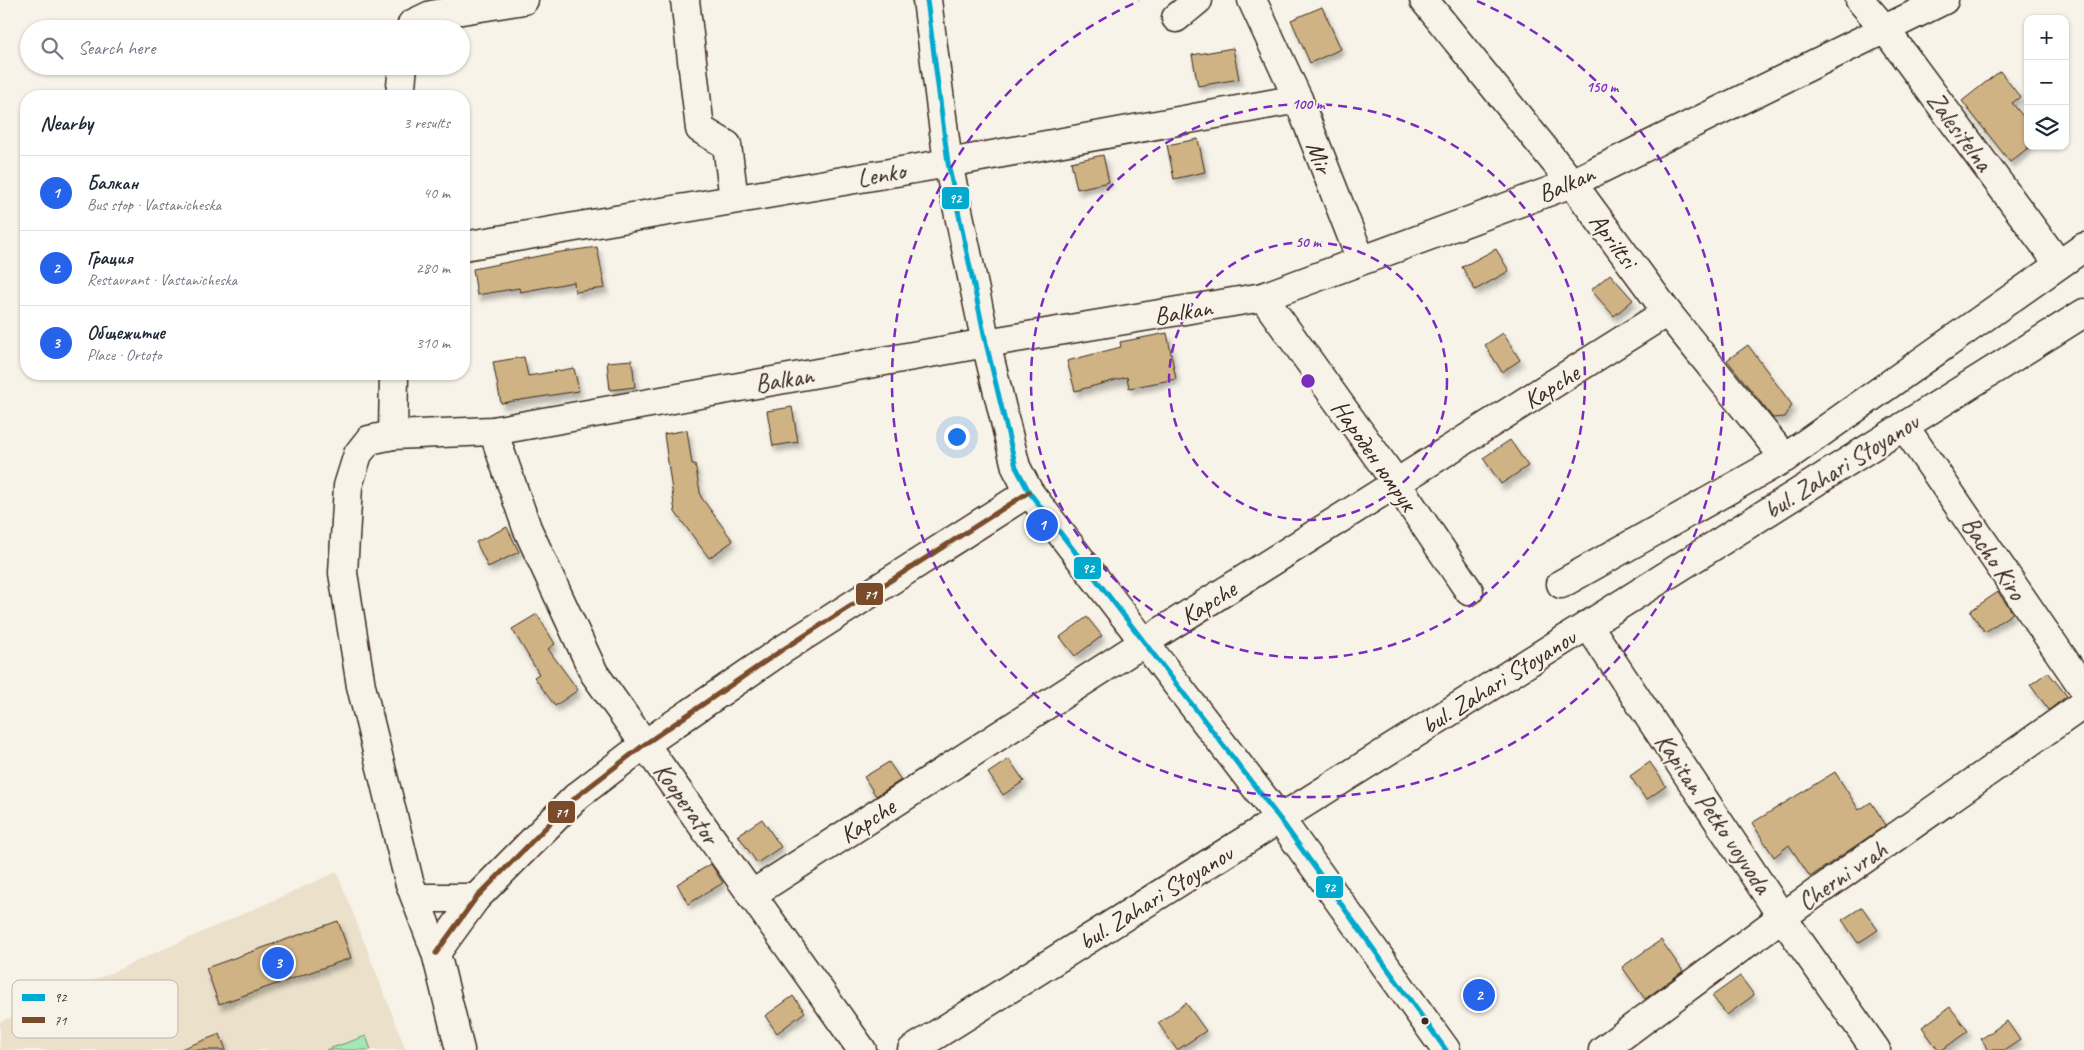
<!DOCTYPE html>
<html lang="en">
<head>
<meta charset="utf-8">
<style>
	body { margin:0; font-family:Caveat,sans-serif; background:#f6f6f7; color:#1f2937 }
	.controls { position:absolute; right:15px; top:15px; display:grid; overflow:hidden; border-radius:10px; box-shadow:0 1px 4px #0004 }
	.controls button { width:45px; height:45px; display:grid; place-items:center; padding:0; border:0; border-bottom:1px solid #e0e1e3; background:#fff; color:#1f2937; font:25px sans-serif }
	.you { position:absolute; left:956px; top:436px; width:18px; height:18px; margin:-12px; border:4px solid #fff; border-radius:50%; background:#1a73e8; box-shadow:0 0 0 8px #1a73e833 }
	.badge { display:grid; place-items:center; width:32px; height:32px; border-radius:50%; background:#2563eb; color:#fff; font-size:16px; font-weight:700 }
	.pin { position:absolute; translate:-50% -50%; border:2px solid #fff; box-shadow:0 1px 5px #0006 }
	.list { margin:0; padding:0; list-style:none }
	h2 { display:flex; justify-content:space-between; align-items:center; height:65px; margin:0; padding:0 20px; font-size:21px }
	h2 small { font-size:16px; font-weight:400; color:#747a83 }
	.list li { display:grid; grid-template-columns:32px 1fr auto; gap:15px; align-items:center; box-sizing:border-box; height:75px; padding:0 20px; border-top:1px solid #e0e1e3 }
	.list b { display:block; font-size:19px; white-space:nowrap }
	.list p { margin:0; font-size:16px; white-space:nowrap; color:#747a83 }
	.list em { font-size:16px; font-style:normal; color:#747a83 }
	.icon { flex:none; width:28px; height:28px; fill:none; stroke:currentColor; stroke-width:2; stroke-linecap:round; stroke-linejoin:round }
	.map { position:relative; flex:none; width:2084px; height:1050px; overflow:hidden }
	.search { position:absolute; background:#fff; box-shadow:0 1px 4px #0004; left:20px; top:20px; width:450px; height:55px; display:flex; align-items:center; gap:12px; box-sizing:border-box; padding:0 18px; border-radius:28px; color:#747a83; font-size:19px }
	.panel { position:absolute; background:#fff; box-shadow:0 1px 4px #0004; left:20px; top:90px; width:450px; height:290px; border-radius:20px }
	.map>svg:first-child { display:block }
	.built { fill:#ebe0ca }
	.green { fill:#a4e9b5; stroke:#708a6a }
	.building { fill:#cfb384; stroke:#3b2a1e; filter:url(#shadow) }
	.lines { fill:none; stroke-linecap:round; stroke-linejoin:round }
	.minor-casing { stroke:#3b2a1e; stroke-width:31 }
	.major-casing { stroke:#3b2a1e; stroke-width:31 }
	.minor { stroke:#f7f3e8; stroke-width:28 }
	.major { stroke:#f7f3e8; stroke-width:28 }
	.bus-1-casing { stroke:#f7f3e8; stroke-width:9 }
	.bus-2-casing { stroke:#f7f3e8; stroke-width:9 }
	.bus-1 { stroke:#00a9ce; stroke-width:5 }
	.bus-2 { stroke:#7a4b2a; stroke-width:5 }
	.ring { fill:none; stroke:#7b2cbf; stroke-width:2.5; stroke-dasharray:9 6 }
	.bus-dot { fill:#3b2a1e; stroke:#f7f3e8; stroke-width:2 }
	.labels { text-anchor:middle; stroke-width:4; stroke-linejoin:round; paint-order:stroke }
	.street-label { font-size:25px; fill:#3b2a1e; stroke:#f7f3e8 }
	.key { fill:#f7f3e8; stroke:#bfb7ab; stroke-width:1 }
	.key-label { font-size:14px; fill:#3b2a1e }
	.centre { fill:#7b2cbf; stroke:#f7f3e8; stroke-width:2.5 }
	.ring-label { font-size:15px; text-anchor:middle; font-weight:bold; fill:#7b2cbf; stroke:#f7f3e8; stroke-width:4; stroke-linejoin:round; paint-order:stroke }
	.line-badge { stroke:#f7f3e8; stroke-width:2 }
	.badge-label { font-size:14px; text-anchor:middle; font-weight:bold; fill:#fff }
</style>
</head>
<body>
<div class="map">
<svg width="2084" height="1050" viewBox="0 0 2084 1050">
	<defs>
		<filter id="shadow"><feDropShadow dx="3" dy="5.5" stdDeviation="2.5" flood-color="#0004"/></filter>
	</defs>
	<rect width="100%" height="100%" fill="#f7f3e8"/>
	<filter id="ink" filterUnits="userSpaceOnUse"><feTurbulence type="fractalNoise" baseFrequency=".02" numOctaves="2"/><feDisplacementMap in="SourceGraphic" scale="10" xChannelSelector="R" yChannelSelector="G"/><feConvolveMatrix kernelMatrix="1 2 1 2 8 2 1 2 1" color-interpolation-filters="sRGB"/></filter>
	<g filter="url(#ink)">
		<path class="built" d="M337 872 406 1050H0V1022Z"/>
		<path class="green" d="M366 1036 371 1050H326Z"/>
		<g class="building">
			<path d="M1322 7 1341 49 1310 63 1291 20Z"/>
			<path d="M1233 48 1239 79 1198 86 1192 55Z"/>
			<path d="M2000 71 2020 97 2012 103 2028 122V148L2010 162 1962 101Z"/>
			<path d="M1198 139 1205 172 1174 179 1167 145Z"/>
			<path d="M1103 155 1109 182 1077 189 1071 162Z"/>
			<path d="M597 247 605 288 575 292 574 282 520 292 519 288 477 295 473 269 554 253Z"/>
			<path d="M1496 249 1509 271 1475 290 1462 267Z"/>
			<path d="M1610 274 1633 300 1614 316 1591 290Z"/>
			<path d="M1167 333 1176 379 1129 388 1127 377 1075 391 1067 361 1121 347 1120 342Z"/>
			<path d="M1503 333 1520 360 1502 372 1485 345Z"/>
			<path d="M1748 345 1792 405 1785 417 1773 418 1727 360Z"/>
			<path d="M524 357 528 376 574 368 579 391 501 403 493 362Z"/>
			<path d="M632 360 635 387 610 390 607 362Z"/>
			<path d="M792 407 798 442 773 446 767 411Z"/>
			<path d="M687 430 692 464H695L701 497 733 541 709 558 675 512 664 434Z"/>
			<path d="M1510 440 1528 466 1501 484 1483 458Z"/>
			<path d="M507 527 519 552 488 567 476 542Z"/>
			<path d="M1998 592 2013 613 1985 632 1970 611Z"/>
			<path d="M537 614 555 644 548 649 578 690 555 706 534 677 539 674 512 629Z"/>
			<path d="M1087 617 1102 636 1075 656 1060 637Z"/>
			<path d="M2048 672 2067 696 2049 710 2030 685Z"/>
			<path d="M1009 759 1024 781 1003 795 988 773Z"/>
			<path d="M889 762 901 780 876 796 864 777Z"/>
			<path d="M1650 762 1666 786 1646 800 1630 776Z"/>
			<path d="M1835 772 1859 810 1871 802 1886 825 1810 877 1789 845 1774 857 1752 823Z"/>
			<path d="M762 819 781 847 757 863 738 835Z"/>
			<path d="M711 864 723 883 688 904 677 884Z"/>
			<path d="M1862 907 1878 930 1858 943 1842 920Z"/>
			<path d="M338 921 351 958 219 1004 206 968Z"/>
			<path d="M1661 940 1683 971 1645 999 1622 967Z"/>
			<path d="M1740 976 1754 995 1727 1015 1712 996Z"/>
			<path d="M793 996 805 1012 777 1033 765 1016Z"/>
			<path d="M1186 1003 1206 1031 1177 1050 1158 1023Z"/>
			<path d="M1950 1007 1968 1031 1942 1050H1938L1922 1027Z"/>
			<path d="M2007 1021 2020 1040 2005 1050H1989L1981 1039Z"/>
			<path d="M220 1034 226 1050H181V1049Z"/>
		</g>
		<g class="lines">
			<g class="minor-casing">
				<g id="minor">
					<path d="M685 0 700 129 727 145 734 199"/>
					<path d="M927 0 948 163 986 343 1016 467 1029 492 1280 819"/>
					<path d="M1252 0 1298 99 1361 260"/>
					<path d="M1424 0 1572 183 1667 312 1785 458"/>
					<path d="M1860 0 1884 28 2058 263"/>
					<path d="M1176 18 1198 0"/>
					<path d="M411 29 412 24 431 15 524 0"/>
					<path d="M400 96 403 66"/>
					<path d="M464 246 948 163 1298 99"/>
					<path d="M1263 297 1397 484 1469 591"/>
					<path d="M1904 426 2084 689"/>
					<path d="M493 431 527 528 594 673 862 1050"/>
					<path d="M393 435 394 374"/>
					<path d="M1561 584 1785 458 2084 247"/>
					<path d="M1588 625 1782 917 1876 1050"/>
					<path d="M751 895 1143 643 1667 312"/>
					<path d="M416 898H476"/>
					<path d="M436 953 476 898 576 797 645 744 782 650 1029 492"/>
					<path d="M460 1050 436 953 409 881 361 686 343 573 348 486 358 454 369 440 393 435 493 431 986 343 1263 297 1572 183 1944 0"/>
					<path d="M1603 1050 1782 917 2084 704"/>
				</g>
			</g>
			<g class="major-casing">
				<g id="major">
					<path d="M1280 819 1446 1050"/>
					<path d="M912 1050 2084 313"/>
				</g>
			</g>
			<use href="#minor" class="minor"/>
			<use href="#major" class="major"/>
			<g class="bus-1-casing">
				<path id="bus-1" d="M927 0 948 163 986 343 1016 467 1029 492 1280 819 1446 1050"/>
			</g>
			<g class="bus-2-casing">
				<path id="bus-2" d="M436 953 476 898 576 797 645 744 782 650 1029 492"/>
			</g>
			<use href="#bus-1" class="bus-1"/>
			<use href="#bus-2" class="bus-2"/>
		</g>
	</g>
	<g class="ring">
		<circle cx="1308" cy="381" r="139"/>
		<circle cx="1308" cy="381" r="277"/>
		<path d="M1477 1A416 416 0 1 1 1139 1"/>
	</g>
	<circle class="bus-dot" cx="1425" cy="1021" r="4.5"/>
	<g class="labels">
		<g class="street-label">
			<text transform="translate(1960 131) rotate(53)" y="9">Zalesitelna</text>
			<text transform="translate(1320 157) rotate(69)" y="9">Mir</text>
			<text transform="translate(881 174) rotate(-10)" y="9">Lenko</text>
			<text transform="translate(1566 183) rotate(-23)" y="9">Balkan</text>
			<text transform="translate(1614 240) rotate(53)" y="9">Apriltsi</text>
			<text transform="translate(1183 311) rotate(-9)" y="9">Balkan</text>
			<text transform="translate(784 379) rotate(-10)" y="9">Balkan</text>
			<text transform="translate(1551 386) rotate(-32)" y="9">Kapche</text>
			<text transform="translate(1375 455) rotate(55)" y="9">Народен юмрук</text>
			<text transform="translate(1841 466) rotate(-32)" y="9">bul. Zahari Stoyanov</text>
			<text transform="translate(1994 558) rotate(56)" y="9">Bacho Kiro</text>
			<text transform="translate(1208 602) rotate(-32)" y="9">Kapche</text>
			<text transform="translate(1498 681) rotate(-32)" y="9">bul. Zahari Stoyanov</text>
			<text transform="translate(687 803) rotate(55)" y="9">Kooperator</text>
			<text transform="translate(1714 813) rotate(56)" y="9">Kapitan Petko voyvoda</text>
			<text transform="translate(867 820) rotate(-33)" y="9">Kapche</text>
			<text transform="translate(1842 875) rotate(-35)" y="9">Cherni vrah</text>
			<text transform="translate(1155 897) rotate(-32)" y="9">bul. Zahari Stoyanov</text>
		</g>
	</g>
	<rect x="12" y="980" width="166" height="58" rx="8" class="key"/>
	<rect x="22" y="994" width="23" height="7" fill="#00a9ce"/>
	<rect x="22" y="1017" width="23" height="6" fill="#7a4b2a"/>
	<g class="key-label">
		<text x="54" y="1002">92</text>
		<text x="54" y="1025">71</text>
	</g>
	<circle cx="1308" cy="381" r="8" class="centre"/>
	<g class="ring-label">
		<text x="1602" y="92">150 m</text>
		<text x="1308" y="109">100 m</text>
		<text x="1308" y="247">50 m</text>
	</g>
	<g class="line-badge">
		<rect x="941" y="186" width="29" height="24" rx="5" fill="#00a9ce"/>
		<rect x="1073" y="556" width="29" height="24" rx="5" fill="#00a9ce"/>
		<rect x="855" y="582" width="29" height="24" rx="5" fill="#7a4b2a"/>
		<rect x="547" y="800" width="29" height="24" rx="5" fill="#7a4b2a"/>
		<rect x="1315" y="875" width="29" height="24" rx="5" fill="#00a9ce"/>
	</g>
	<g class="badge-label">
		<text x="955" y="203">92</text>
		<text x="1088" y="573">92</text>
		<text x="870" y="599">71</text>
		<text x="561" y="817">71</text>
		<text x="1329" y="892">92</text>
	</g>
</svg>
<div class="controls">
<button>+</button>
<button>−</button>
<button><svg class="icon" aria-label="layers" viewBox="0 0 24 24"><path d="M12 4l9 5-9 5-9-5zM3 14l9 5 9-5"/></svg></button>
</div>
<div class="you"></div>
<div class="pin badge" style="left:1042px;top:525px">1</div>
<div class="pin badge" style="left:1479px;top:995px">2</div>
<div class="pin badge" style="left:278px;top:963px">3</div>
<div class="search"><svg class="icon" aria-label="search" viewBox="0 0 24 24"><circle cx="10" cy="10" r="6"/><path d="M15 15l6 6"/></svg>Search here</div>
<section class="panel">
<h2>Nearby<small>3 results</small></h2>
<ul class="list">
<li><span class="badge">1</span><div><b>Балкан</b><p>Bus stop · Vastanicheska</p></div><em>40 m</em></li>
<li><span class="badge">2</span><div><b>Грация</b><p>Restaurant · Vastanicheska</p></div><em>280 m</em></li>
<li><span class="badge">3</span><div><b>Общежитие</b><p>Place · Ortoto</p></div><em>310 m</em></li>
</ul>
</section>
</div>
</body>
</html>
